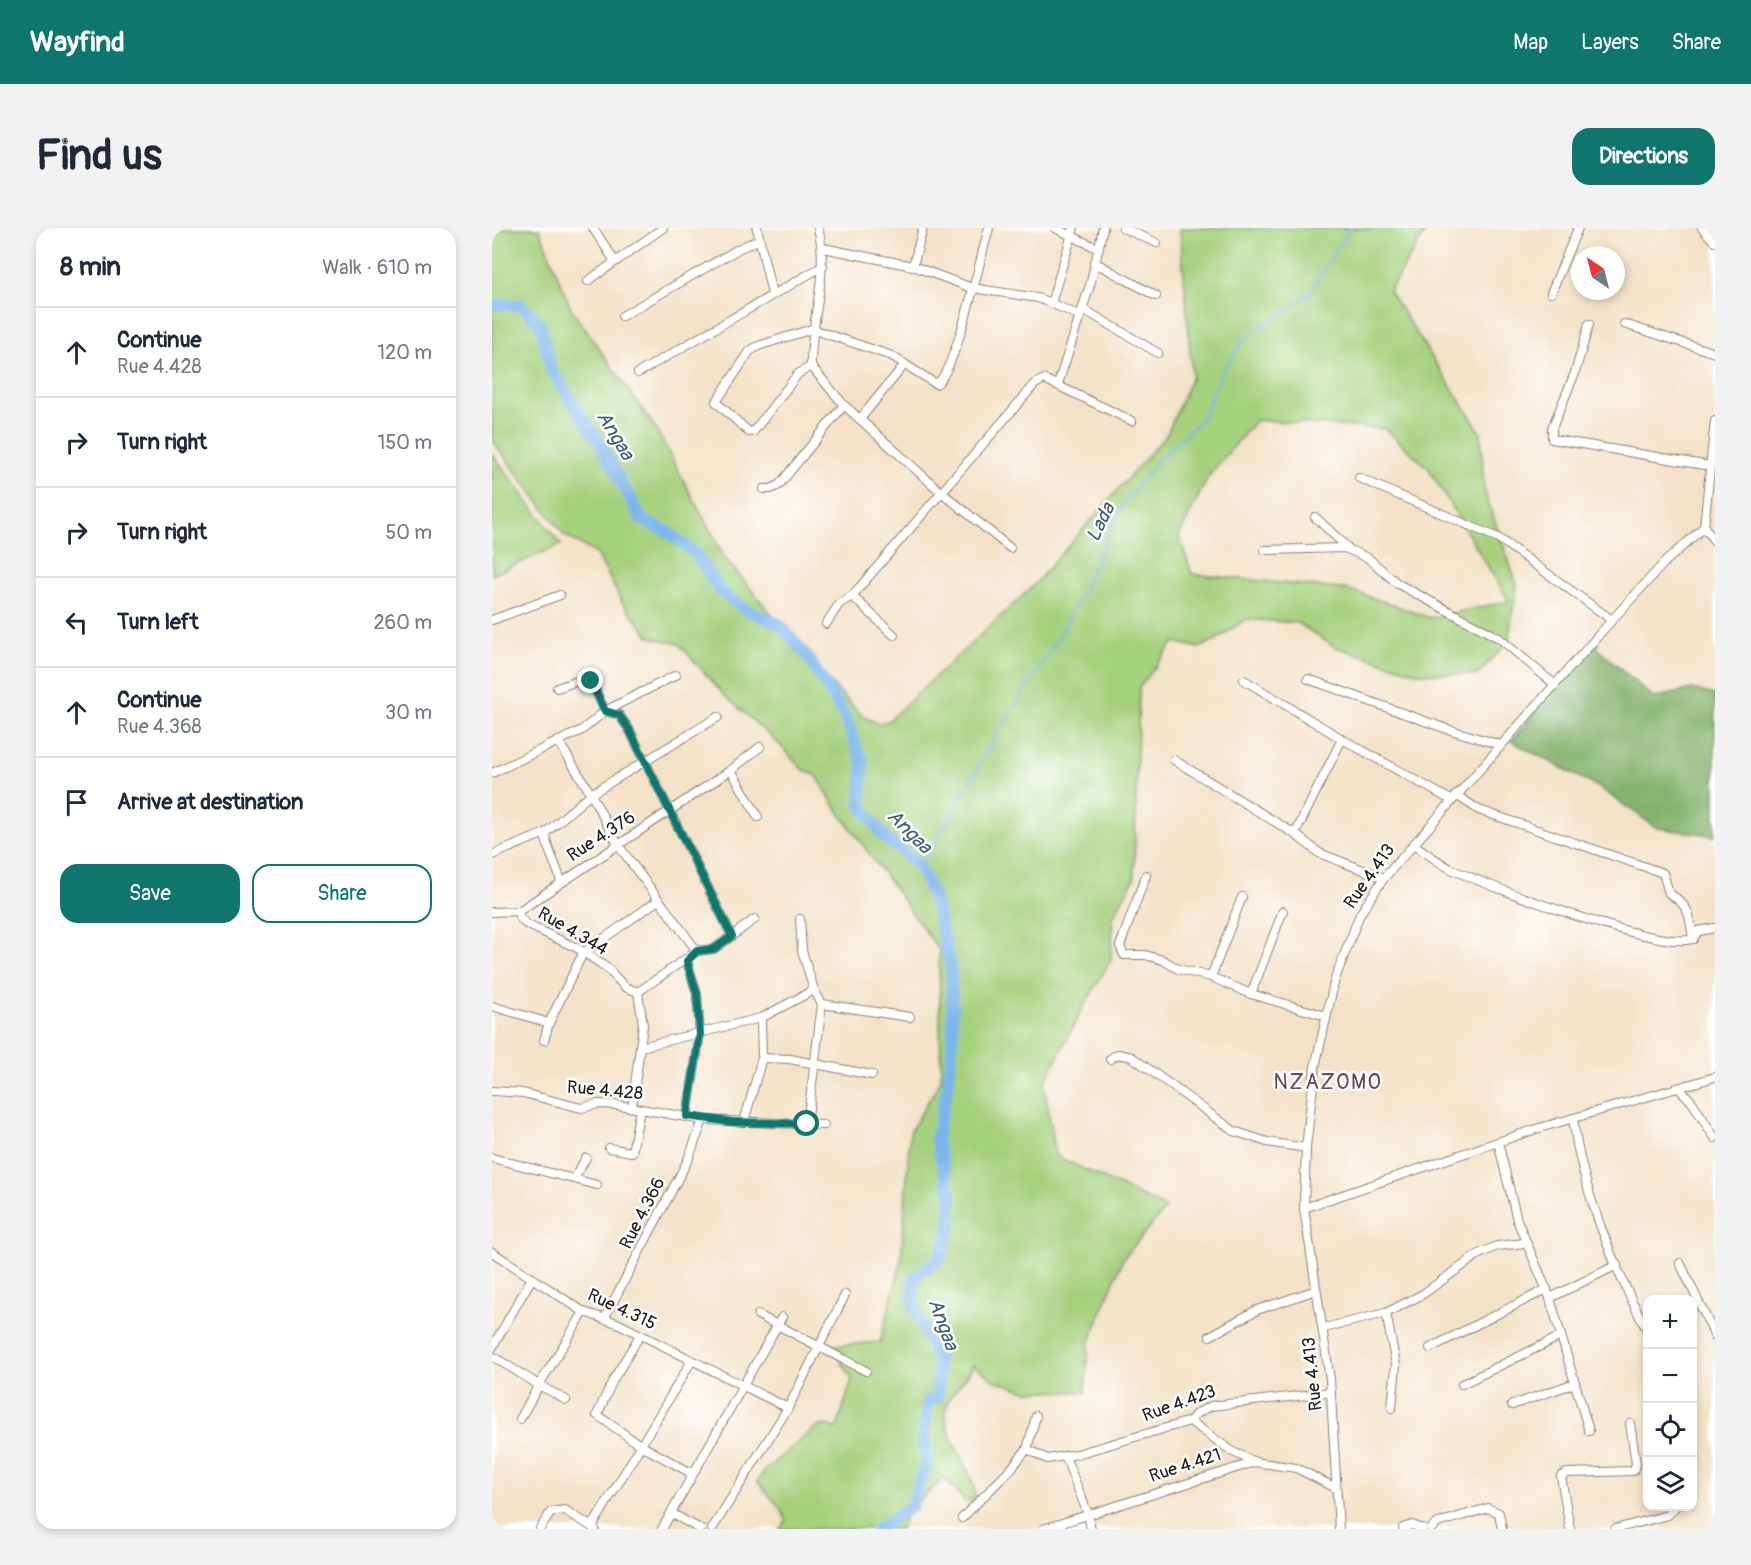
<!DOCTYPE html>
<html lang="en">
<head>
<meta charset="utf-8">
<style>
	body { margin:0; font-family:Pangolin,sans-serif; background:#f2f2f3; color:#1f2937 }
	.controls { position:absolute; right:18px; bottom:18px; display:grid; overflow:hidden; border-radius:12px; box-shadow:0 3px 9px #0003 }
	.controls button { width:54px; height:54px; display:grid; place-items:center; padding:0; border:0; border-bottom:2px solid #e0e1e3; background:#fff; color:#1f2937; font:30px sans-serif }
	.compass { position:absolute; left:1079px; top:18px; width:54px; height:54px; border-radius:50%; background:#fff; box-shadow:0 3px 9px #0003; rotate:325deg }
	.stop { position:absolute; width:18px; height:18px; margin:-14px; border:4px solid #0f766e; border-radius:50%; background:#fff }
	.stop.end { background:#0f766e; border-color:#fff; box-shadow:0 2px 6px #0008 }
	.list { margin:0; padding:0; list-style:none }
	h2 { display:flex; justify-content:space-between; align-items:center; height:78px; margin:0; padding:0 24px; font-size:26px }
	h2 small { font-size:20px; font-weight:400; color:#747a83 }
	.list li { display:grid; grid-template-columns:39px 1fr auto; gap:18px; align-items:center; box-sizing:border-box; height:90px; padding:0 24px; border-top:2px solid #e0e1e3 }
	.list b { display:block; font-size:22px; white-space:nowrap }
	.list p { margin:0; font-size:20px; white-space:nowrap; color:#747a83 }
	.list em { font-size:20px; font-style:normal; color:#747a83 }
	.actions { display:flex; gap:12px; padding:18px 24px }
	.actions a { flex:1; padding:14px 0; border:2px solid #0f766e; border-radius:18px; text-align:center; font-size:21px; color:#0f766e }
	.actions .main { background:#0f766e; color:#fff }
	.icon { flex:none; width:33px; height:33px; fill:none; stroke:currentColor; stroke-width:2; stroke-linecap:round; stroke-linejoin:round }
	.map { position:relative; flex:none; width:1223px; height:1301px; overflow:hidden; border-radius:18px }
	header { display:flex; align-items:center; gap:36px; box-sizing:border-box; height:84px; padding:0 30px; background:#0f766e; color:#fff }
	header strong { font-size:28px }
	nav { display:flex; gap:33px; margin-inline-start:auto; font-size:21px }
	.intro { display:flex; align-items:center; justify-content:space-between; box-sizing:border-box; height:144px; padding:0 36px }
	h1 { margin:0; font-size:42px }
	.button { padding:15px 27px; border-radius:18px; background:#0f766e; color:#fff; font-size:21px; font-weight:700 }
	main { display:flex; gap:36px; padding:0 36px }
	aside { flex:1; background:#fff; border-radius:18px; box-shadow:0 3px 9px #0003 }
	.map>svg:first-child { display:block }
	.green { fill:#a5d07c; stroke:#60764c; stroke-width:1.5; fill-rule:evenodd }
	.forest { fill:#84b26c; stroke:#506744; stroke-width:1.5 }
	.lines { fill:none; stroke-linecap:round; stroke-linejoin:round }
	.stream { stroke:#7ab5ec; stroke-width:2 }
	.river { stroke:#7ab5ec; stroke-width:12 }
	.minor-casing { stroke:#887f72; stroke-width:10 }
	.minor { stroke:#fff; stroke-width:8 }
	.route { stroke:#0f766e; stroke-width:8 }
	.labels { text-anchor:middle; stroke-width:5; stroke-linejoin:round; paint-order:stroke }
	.street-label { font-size:18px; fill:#1c1c1c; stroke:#fff }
	.water-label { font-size:20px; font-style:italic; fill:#42596f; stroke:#fff }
	.quarter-label { font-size:21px; letter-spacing:1.5px; fill:#614b58; stroke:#fff }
</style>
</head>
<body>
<header>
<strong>Wayfind</strong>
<nav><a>Map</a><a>Layers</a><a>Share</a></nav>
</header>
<div class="intro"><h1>Find us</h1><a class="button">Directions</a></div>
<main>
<aside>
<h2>8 min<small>Walk · 610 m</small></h2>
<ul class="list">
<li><svg class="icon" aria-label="ahead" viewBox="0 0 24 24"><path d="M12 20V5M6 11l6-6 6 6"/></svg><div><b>Continue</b><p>Rue 4.428</p></div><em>120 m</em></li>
<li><svg class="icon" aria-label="right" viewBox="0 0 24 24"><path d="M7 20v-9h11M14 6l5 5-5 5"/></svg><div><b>Turn right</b></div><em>150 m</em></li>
<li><svg class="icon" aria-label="right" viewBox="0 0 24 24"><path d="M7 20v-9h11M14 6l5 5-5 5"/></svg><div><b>Turn right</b></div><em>50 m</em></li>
<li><svg class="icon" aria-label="left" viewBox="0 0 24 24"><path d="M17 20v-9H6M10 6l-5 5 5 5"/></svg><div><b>Turn left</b></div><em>260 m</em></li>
<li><svg class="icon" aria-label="ahead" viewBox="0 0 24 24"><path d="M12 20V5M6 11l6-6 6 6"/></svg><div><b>Continue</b><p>Rue 4.368</p></div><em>30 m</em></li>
<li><svg class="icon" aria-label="arrive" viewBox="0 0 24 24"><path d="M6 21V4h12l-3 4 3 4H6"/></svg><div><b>Arrive at destination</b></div></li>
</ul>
<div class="actions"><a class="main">Save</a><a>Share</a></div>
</aside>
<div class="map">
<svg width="1223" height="1301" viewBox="0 0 1223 1301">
	<rect width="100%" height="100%" fill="#fff"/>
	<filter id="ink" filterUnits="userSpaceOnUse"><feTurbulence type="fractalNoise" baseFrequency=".0167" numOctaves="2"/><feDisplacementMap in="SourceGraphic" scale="12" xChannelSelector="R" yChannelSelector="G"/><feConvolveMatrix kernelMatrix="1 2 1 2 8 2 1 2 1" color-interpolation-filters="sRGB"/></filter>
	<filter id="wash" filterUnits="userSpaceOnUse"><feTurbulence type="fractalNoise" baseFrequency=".008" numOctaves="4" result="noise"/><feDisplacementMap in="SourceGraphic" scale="24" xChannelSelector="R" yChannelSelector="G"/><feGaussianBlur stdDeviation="1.35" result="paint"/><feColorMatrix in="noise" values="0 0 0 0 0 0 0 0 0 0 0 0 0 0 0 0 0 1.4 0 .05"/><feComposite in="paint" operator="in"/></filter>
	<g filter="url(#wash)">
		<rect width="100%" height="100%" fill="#f3e2c7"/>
		<g class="green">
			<path d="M0 0H47L79 81 164 201 233 330 314 428 370 488 385 495 396 493 539 360 675 206 700 148 688 0H936L897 63 989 205 992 262 1025 357 1016 414 985 447 927 445 843 419 806 395 754 391 724 412 707 420 682 414 647 460 642 651 621 689 619 732 590 781 552 856 564 928 674 980 631 1031 597 1115 593 1164 534 1163 502 1152 481 1137C476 1152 460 1161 455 1176 446 1207 489 1249 482 1272L473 1274 453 1250 416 1282 408 1301H288L294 1292 288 1280 265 1253 273 1242 323 1200 333 1197 345 1200 360 1151 340 1118 388 1114 409 1034 418 904 449 852 447 722 342 577 325 548 310 541 286 515 233 468 187 416 158 409 130 374 105 326 72 307 0 212ZM764 192 893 201 936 240 1017 373 939 390 858 362 700 346 687 308 716 249Z"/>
			<path d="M0 226 69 317 0 347Z"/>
		</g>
		<path class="forest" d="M1106 408V421L1162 470 1200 461 1223 467V608L1165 600 1108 560 1019 513Z"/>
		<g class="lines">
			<path class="stream" d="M427 637 445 612 504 507 570 405 632 274 669 229 710 191 731 142 752 112 815 68 858 0"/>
			<path class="river" d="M0 77H30L48 96 60 143 109 217 150 292 176 304 204 326 228 363 254 382 287 396 314 427 351 484 371 535 369 577 393 610 427 637 443 674 459 741 461 807 457 853 444 911 459 968 458 1000 448 1030 422 1051 421 1075 446 1132V1169L436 1173 432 1208 434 1236 420 1278 385 1301"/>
		</g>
	</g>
	<g filter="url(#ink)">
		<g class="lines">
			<g class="minor-casing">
				<g id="minor">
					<path d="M101 0 122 32"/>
					<path d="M265 0 280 66"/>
					<path d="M326 0C338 46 318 91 319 138L352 177 449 264 518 320"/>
					<path d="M563 0 605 20"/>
					<path d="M631 0 665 15"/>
					<path d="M1210 0 1223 14"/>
					<path d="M331 20 421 38 480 60 546 70 589 88"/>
					<path d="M602 34 664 68"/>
					<path d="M421 38 431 0"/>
					<path d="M96 53 171 0"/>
					<path d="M1059 65 1086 0"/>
					<path d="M559 75 582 0"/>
					<path d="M591 81 666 125"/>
					<path d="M130 88 248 20 268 11"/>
					<path d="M1097 96 1083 145 1060 200V211L1218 238"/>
					<path d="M1132 96 1223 125"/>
					<path d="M319 138 306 146 261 204H257L224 174 258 123 266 118 320 101 400 128 444 156C463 147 489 27 497 0"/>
					<path d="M146 145 331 38"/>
					<path d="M566 156 599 54 611 0"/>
					<path d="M368 191 413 136"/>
					<path d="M867 250 1006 310 1120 392"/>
					<path d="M272 261H279L287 257 352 177"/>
					<path d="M823 289 856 320"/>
					<path d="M1212 299 1223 314"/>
					<path d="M773 322 853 320 876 330 906 356 1007 410 1062 456"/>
					<path d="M360 368 402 407"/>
					<path d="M0 392 68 367"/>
					<path d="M334 396 347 376 360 368 543 156 552 151 640 193"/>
					<path d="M816 451 952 500 1009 517"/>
					<path d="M752 452 850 511 959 572"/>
					<path d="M113 483 127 487 137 501 240 708"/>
					<path d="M113 483 184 447"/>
					<path d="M66 513 99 566 126 617 205 723"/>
					<path d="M682 532 803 606 827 625 892 650"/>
					<path d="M239 542 266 589"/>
					<path d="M0 545 90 502 113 483 97 449 65 460"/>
					<path d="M964 567 987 582 1171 645 1177 665C1199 680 1197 686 1201 711"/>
					<path d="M53 605C55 624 65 636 69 654"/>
					<path d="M803 606 850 511"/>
					<path d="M921 616C933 624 946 634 959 641 999 659 1164 722 1201 711"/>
					<path d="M0 627 53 605 99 566 226 489"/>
					<path d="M654 647 628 718 632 727H653L671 732 686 741 719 749 759 766 834 788"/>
					<path d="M27 683 239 542 268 519"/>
					<path d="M0 684 27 683V689L34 696 87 721 115 740 133 759 146 764"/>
					<path d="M1201 711 1206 703 1223 700"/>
					<path d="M719 749 750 669"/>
					<path d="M146 764 205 723 222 721 263 691"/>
					<path d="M759 766 791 683"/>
					<path d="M330 776 418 789"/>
					<path d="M0 778 57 795"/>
					<path d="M52 812 57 795 91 725 165 673"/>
					<path d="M149 819 269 790 322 762 310 723 308 691"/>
					<path d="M270 830 298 831 380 847"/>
					<path d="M618 831 626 826 640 829 742 903 775 914 814 920"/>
					<path d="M1187 860 1200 874 1223 910"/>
					<path d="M0 863 31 865 89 880 106 876 126 877 211 892 332 897"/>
					<path d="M140 879 151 797 146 764"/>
					<path d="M195 888 208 806 205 766 195 733"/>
					<path d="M1081 890C1089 959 1123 1043 1156 1104"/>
					<path d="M252 894 270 830 269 790"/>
					<path d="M315 896 330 776 322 762"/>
					<path d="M1006 914 1025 992 1058 1070 1097 1203"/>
					<path d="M117 920 140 924 148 881"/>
					<path d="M0 930 105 957"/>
					<path d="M82 951 94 930"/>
					<path d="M812 980 1044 901 1223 849"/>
					<path d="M0 1024 92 1084 125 1095 296 1180"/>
					<path d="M1188 1035 1223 1108"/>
					<path d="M1058 1070 1125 1037"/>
					<path d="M894 1085 904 1137 900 1180"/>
					<path d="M266 1087 374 1143"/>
					<path d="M112 1091 196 932 211 892"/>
					<path d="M832 1100 894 1085 931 1066 987 1026 1005 1018 1033 1015"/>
					<path d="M148 1107 121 1152 105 1187 148 1217 201 1246"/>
					<path d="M718 1108 765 1082 824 1062"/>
					<path d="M0 1120 40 1050"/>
					<path d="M938 1120 1055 1061"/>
					<path d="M0 1128 47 1157 92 1084"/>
					<path d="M970 1156 1069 1108"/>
					<path d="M1020 1177 1083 1155"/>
					<path d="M28 1191 47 1157 74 1172"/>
					<path d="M698 1193 741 1224 763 1234"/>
					<path d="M535 1221 555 1231 585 1226 698 1193 704 1186 719 1178 839 1164"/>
					<path d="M573 1228 596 1286 599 1301"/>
					<path d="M179 1285 208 1301"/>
					<path d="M470 1290 518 1242 535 1221 544 1188"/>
					<path d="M100 1299 199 1134"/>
					<path d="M911 1300 920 1297 931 1301"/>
					<path d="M48 1301 59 1284 73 1282 103 1301"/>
					<path d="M170 1301 290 1089"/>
					<path d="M220 1301 296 1180 353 1067"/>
					<path d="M551 1301 763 1234 804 1240 844 1260"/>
					<path d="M847 1301 838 1151 812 980 814 920 823 839 843 751 868 686 892 650 1120 392 1173 334 1212 299 1223 193"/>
					<path d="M939 1301 946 1295 996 1280 1007 1285 1010 1301"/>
					<path d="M1078 1301 1069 1248 1075 1245 1141 1243 1144 1236 1138 1195"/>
					<path d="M1123 1301 1176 1287 1184 1278"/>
				</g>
			</g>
			<use href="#minor" class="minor"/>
		</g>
	</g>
	<g class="lines" filter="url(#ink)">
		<path class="route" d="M99 453 113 483 127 487 137 501 240 708 222 721 205 723 195 733 205 766 208 806 195 888 240 894 315 896"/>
	</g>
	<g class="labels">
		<g class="street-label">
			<text transform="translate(109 608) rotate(-33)" y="6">Rue 4.376</text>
			<text transform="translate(877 648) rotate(-55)" y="6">Rue 4.413</text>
			<text transform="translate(81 703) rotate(30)" y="6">Rue 4.344</text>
			<text transform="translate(113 862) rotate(5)" y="6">Rue 4.428</text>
			<text transform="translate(150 985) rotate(-63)" y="6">Rue 4.366</text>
			<text transform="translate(130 1081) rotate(25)" y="6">Rue 4.315</text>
			<text transform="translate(820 1146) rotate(-96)" y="6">Rue 4.413</text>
			<text transform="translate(687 1175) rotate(-20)" y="6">Rue 4.423</text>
			<text transform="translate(693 1237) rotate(-18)" y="6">Rue 4.421</text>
		</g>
		<g class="water-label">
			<text transform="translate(124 207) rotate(59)" y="7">Angaa</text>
			<text transform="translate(608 294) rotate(-64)" y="7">Lada</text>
			<text transform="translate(418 603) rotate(45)" y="7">Angaa</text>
			<text transform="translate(452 1096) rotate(70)" y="7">Angaa</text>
		</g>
		<g class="quarter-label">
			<text x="836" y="861">NZAZOMO</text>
		</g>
	</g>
</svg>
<div class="controls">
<button>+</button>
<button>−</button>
<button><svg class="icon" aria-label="locate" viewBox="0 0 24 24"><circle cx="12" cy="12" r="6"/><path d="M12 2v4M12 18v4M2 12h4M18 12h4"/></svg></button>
<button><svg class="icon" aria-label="layers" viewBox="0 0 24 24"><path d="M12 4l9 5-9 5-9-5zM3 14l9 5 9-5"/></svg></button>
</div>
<svg class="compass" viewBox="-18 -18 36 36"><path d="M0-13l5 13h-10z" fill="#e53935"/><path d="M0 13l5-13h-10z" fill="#747a83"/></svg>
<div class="stop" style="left:315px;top:896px"></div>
<div class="stop end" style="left:99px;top:453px"></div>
</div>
</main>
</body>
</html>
